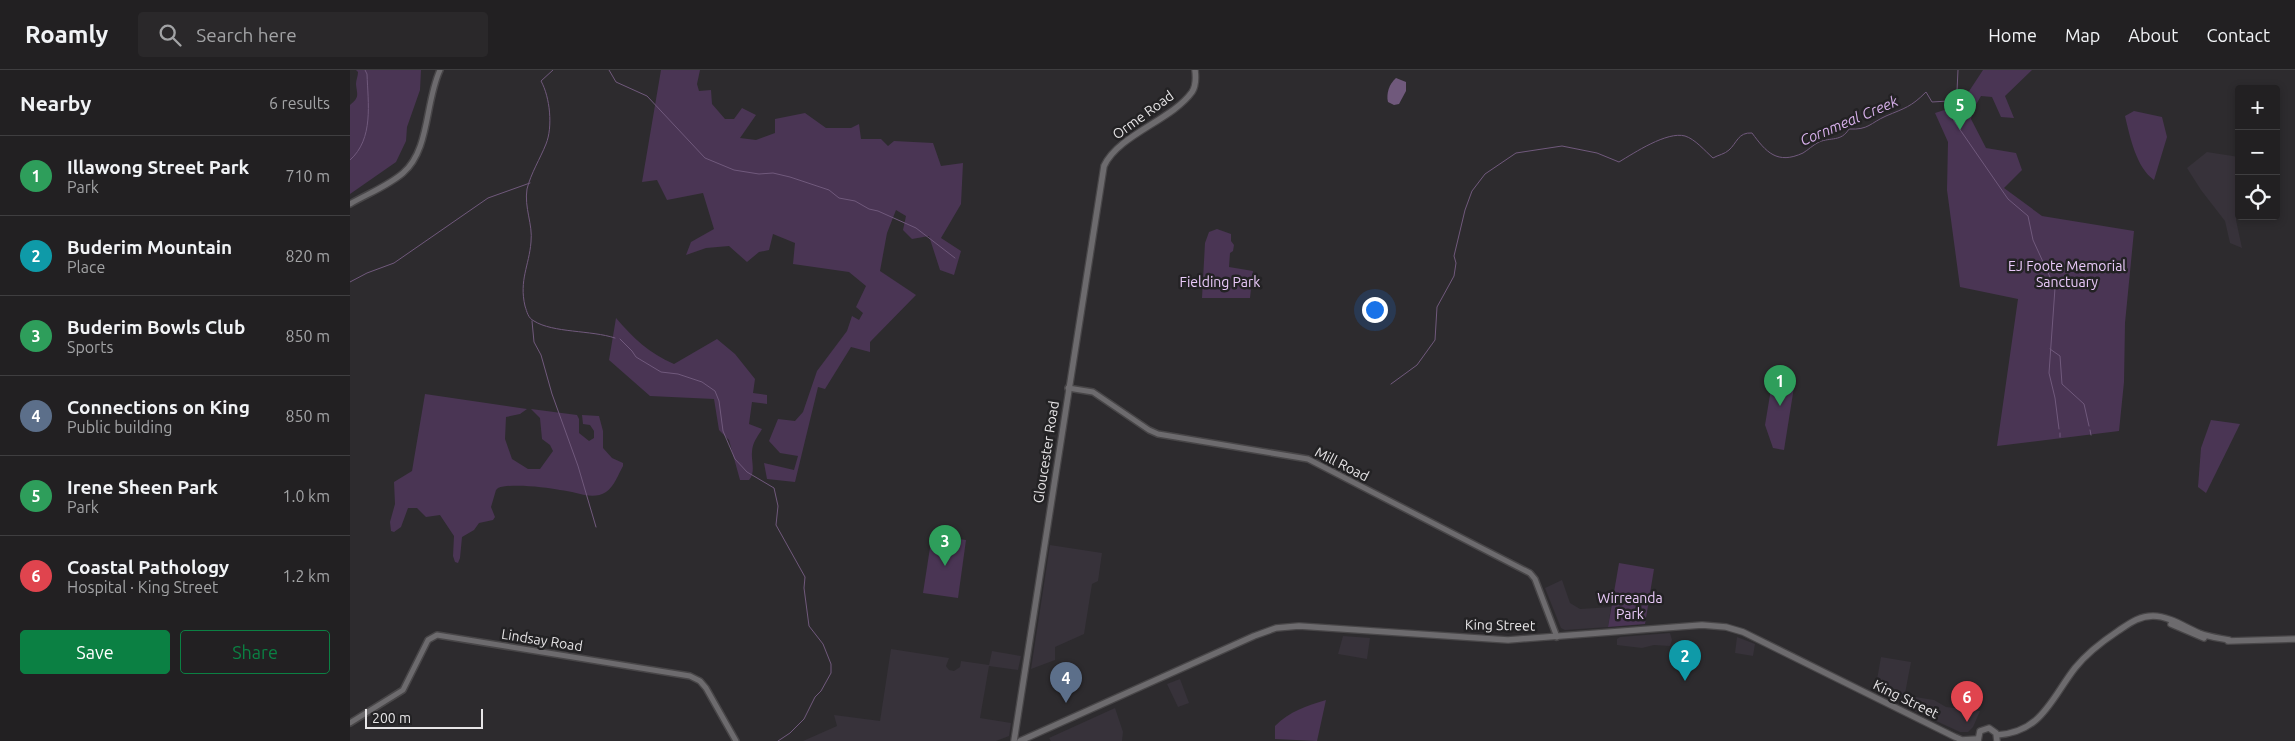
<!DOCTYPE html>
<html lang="en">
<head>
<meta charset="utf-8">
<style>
	body { margin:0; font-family:Ubuntu,sans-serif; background:#2a282a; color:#f1f3f6 }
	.controls { position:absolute; right:15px; top:15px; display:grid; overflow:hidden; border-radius:5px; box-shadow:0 2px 8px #0003 }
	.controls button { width:45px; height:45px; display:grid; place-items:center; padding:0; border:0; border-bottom:1px solid #3f3e40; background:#222022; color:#f1f3f6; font:25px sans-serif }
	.scale { position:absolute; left:15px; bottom:12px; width:118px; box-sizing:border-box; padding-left:5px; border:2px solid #e7e5e7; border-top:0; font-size:14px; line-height:18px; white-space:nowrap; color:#e7e5e7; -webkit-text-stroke:4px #232224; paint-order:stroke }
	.you { position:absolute; left:1024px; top:239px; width:18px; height:18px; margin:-12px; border:4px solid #fff; border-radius:50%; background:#1a73e8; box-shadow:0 0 0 8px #1a73e833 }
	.badge { display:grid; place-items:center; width:32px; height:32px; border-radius:50%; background:#0b8043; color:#fff; font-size:16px; font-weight:700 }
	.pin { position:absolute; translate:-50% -41px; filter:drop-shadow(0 1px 2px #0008) }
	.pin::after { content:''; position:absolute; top:26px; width:18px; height:15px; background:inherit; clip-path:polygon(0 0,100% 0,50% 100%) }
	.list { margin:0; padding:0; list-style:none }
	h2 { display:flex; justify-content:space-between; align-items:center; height:65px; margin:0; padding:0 20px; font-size:21px }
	h2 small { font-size:16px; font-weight:400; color:#a2a3a5 }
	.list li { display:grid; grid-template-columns:32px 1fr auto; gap:15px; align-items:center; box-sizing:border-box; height:80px; padding:0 20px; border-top:1px solid #3f3e40 }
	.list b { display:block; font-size:19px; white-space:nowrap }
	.list p { margin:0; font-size:16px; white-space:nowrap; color:#a2a3a5 }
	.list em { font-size:16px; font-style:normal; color:#a2a3a5 }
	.actions { display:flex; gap:10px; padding:15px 20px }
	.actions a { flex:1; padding:11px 0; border:1px solid #0b8043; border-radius:5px; text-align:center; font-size:18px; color:#0b8043 }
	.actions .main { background:#0b8043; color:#fff }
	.icon { flex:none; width:28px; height:28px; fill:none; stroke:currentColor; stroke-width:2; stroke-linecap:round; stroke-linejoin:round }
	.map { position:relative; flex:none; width:1945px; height:671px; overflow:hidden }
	header { display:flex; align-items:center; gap:30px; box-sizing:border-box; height:70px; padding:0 25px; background:#222022; border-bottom:1px solid #3f3e40 }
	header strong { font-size:24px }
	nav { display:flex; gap:28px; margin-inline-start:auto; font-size:18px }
	.search { width:350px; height:45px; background:#2a282a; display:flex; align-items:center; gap:12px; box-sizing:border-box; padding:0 18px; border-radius:5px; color:#a2a3a5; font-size:19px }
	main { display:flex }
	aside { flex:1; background:#222022 }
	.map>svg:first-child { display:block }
	.built { fill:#37323a }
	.green { fill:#4a3554 }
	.water { fill:#70597c }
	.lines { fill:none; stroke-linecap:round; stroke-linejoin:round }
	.stream { stroke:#70597c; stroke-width:1 }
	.tertiary-casing { stroke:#484648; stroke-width:8 }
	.secondary-casing { stroke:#484648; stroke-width:8 }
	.tertiary { stroke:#6d6b6e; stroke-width:5 }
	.secondary { stroke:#6d6b6e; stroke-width:5.5 }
	.labels { text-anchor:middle; stroke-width:5; stroke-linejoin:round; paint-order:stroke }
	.street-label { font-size:14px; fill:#e7e5e7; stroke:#232224 }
	.park-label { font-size:14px; fill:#eacafa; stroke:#232224 }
	.water-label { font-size:15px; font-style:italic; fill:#d6afea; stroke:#232224 }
</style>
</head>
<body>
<header>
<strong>Roamly</strong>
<div class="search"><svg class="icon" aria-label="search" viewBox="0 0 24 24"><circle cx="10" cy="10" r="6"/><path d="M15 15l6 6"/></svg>Search here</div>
<nav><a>Home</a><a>Map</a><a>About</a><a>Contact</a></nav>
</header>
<main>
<aside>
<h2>Nearby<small>6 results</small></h2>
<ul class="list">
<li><span class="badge" style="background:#2e9e5b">1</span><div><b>Illawong Street Park</b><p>Park</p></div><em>710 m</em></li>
<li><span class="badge" style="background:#0f9aa8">2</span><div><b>Buderim Mountain</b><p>Place</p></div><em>820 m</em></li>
<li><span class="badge" style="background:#2e9e5b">3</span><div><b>Buderim Bowls Club</b><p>Sports</p></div><em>850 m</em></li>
<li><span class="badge" style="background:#5c6f8a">4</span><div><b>Connections on King</b><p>Public building</p></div><em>850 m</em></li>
<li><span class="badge" style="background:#2e9e5b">5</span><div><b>Irene Sheen Park</b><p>Park</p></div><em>1.0 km</em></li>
<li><span class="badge" style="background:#e0444e">6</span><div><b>Coastal Pathology</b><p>Hospital · King Street</p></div><em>1.2 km</em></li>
</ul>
<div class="actions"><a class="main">Save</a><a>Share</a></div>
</aside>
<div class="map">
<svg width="1945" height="671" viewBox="0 0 1945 671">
	<rect width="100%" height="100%" fill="#2d2b2e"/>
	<g class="built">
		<path d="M1857 82 1889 87V128L1886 150 1892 178 1880 173 1875 151 1851 120 1837 98Z"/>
		<path d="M700 475 752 483 748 511 742 514 734 564 705 577V590L681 599Z"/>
		<path d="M1212 510 1220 533 1230 539 1261 537 1258 557 1215 560 1211 558 1195 518Z"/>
		<path d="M1320 563 1322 570 1320 576 1304 575 1292 578 1267 575V569L1270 567Z"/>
		<path d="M993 566 1020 568 1017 589 988 584Z"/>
		<path d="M1387 567 1405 574 1403 586 1385 583Z"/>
		<path d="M541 579 599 588 596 596 599 600 604 601 610 597 611 591 639 595 642 581 671 586 668 600 639 596 630 648 661 653 659 666 646 671H453L487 656 484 645 530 651Z"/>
		<path d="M1531 587 1561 592 1553 634 1525 621Z"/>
		<path d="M830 609 839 633 828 637 817 614Z"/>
		<path d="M1559 626 1584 630 1596 637 1630 641 1623 657 1618 662H1610L1558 638Z"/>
		<path d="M765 638 773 662 772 671H701L699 668Z"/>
	</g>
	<g class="green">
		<path d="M6 0H71L70 20 57 57 56 71 46 92 0 124V35C10 27 7 25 6 14 6 10 8 6 8 2Z"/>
		<path d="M311 0H350L347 14 349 21 361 20 362 34 375 49H384L392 38 406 45 390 68 406 70 425 63V49L455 43 476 58H501L509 54 511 69H531L538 76 544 71 583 73 591 96 613 93 611 134 591 168 611 181 604 205 590 200 579 166 562 169 553 160 556 146 546 140 537 163 530 201 566 225 520 272V282L501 277 475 319 468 317 445 412 417 409 414 393 444 400 448 386 430 383 419 371 428 349 445 351 453 342 467 301 497 261 502 246 509 250 513 243 506 237 516 216 499 202 443 194 445 173 423 164 419 180 409 182 397 192 379 176 356 178 336 185 341 172 364 159 353 123 317 130 307 110 292 112Z"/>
		<path d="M1633 0H1682L1655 26 1664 48 1651 47 1642 27 1631 26 1624 38 1621 49 1636 78 1666 83 1672 100 1654 118 1692 146 1784 161 1775 253 1774 312 1769 361 1647 376 1668 229 1610 217 1597 120 1598 72 1585 43 1610 35Z"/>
		<path d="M1784 41 1812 47 1817 67 1804 110C1786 97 1780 67 1775 46Z"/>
		<path d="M867 159 881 164V171L884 175 883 181 880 183 879 197 903 201 900 228H852L855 173 859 162Z"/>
		<path d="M266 248C283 268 299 283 324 294L367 269 385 284 405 309 403 323 417 325V334L402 332 399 354 412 359C408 366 402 373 402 382 401 391 406 402 399 410H390L379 370 369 360 364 329 300 326 259 290Z"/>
		<path d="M1422 313 1444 317 1434 380 1423 378 1415 355Z"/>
		<path d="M75 324 177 339 170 344 156 347 155 369 162 389 178 399H190L203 381 200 375 192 369 190 348 181 339 227 345 229 349V363L239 371 244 368V361L240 355 233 354 232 345 249 346 253 361V378L262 388 273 393V396C269 403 264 417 256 422 242 431 225 421 210 420 195 417 162 413 148 418L146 420 141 437 145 447 143 450 129 453 124 460 112 467 110 488 108 493 105 492 103 486 104 466 90 445 76 447 67 438H58L51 457 44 462 41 461 40 452 45 434 44 412 62 401Z"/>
		<path d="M1861 350 1890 354 1856 423 1848 417 1851 378Z"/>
		<path d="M582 465 616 470 608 528 573 523Z"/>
		<path d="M1269 493 1304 499 1295 554 1258 557Z"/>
		<path d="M976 630 967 671 925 669V656C940 641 956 636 976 630Z"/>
	</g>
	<path class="water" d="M1046 8 1056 12V21L1049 34 1044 35 1038 32C1036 24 1039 14 1046 8Z"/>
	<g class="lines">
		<g class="stream">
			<path d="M203 0 191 11C200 27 203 57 196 74 190 89 181 103 177 119 174 138 183 154 181 172 179 196 169 210 175 236 177 242 178 248 184 251 203 263 241 260 265 268"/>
			<path d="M259 0 266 12 297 26 355 88 384 100 409 104 423 103 440 107 479 120 489 128 505 131 519 139 528 141 566 158 605 188"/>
			<path d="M1598 31 1604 51 1658 129 1678 146 1683 170 1705 218 1699 303 1705 328 1709 359"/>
			<path d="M0 90C24 69 18 33 17 4L15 0"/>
			<path d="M0 212 17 203 44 193 138 128 180 113"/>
			<path d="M182 251 184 272 191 285 202 324 228 396 246 457"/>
			<path d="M270 269 282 281 286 287 311 302 328 304 352 312 365 321 369 331 373 361 385 389 397 402 424 418 428 436 426 455 455 507 454 518 459 556 473 574 481 594V603L471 621 465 627 454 649 440 663 428 671"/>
			<path d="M1700 279 1710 286 1712 314 1734 334 1739 356"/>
			<path d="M1041 314 1067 295 1085 270 1087 237 1104 206 1106 193 1104 186 1115 140 1122 121 1135 104 1166 83 1212 76 1247 83 1269 92C1284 83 1317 61 1335 66 1345 69 1355 81 1363 88 1368 85 1375 84 1379 80 1387 73 1388 62 1402 63 1416 82 1427 95 1453 83 1458 80 1463 75 1469 72 1481 67 1491 72 1499 59 1519 60 1520 53 1536 46 1555 38 1561 37 1576 22L1582 32 1598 31 1607 21 1608 0"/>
			<path d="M1740 360 1741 365"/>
			<path d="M1710 363V367"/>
		</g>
		<g class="tertiary-casing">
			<g id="tertiary">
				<path d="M0 134C17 124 38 116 53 103 80 80 75 32 90 0"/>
				<path d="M718 318 743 322 799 360 808 364 958 389 1180 503 1185 509 1207 567"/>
				<path d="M0 653 53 620 78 570 87 565 340 606 350 611 356 618 386 671"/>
			</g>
		</g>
		<g class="secondary-casing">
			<g id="secondary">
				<path d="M1821 554 1854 568"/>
				<path d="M1878 571 1945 569"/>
				<path d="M1647 665C1692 662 1701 629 1725 598 1737 583 1753 571 1768 561 1780 553 1789 546 1803 546 1819 546 1835 557 1849 563 1859 567 1869 568 1879 570"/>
				<path d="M664 671 754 96C768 65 822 50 842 22 846 16 846 8 845 0"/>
				<path d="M670 671 904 566 926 558 949 556 1158 570 1352 555 1376 557 1393 562 1605 667 1612 670 1628 669"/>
				<path d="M1628 671 1630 661 1639 658 1646 663 1647 671"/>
			</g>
		</g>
		<use href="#tertiary" class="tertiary"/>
		<use href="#secondary" class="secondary"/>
	</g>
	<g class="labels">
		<g class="street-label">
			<text transform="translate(793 45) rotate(-36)" y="5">Orme Road</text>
			<text transform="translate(696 382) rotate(-81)" y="5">Gloucester Road</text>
			<text transform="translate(992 394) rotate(27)" y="5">Mill Road</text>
			<text transform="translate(1150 555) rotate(1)" y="5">King Street</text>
			<text transform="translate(192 570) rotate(9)" y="5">Lindsay Road</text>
			<text transform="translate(1556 629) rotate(26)" y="5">King Street</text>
		</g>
		<g class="park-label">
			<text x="1717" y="201">EJ Foote Memorial<tspan x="1717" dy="16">Sanctuary</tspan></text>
			<text x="870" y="217">Fielding Park</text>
			<text x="1280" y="533">Wirreanda<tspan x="1280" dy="16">Park</tspan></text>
		</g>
		<g class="water-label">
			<text transform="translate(1499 51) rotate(-23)" y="5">Cornmeal Creek</text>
		</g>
	</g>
</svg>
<div class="controls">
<button>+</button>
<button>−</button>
<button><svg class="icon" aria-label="locate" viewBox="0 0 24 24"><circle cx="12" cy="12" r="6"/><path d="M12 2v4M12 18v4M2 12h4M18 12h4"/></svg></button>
</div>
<div class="scale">200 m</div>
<div class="you"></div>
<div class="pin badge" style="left:1430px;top:336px;background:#2e9e5b">1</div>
<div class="pin badge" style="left:1335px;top:611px;background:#0f9aa8">2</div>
<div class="pin badge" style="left:595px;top:496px;background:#2e9e5b">3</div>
<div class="pin badge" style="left:716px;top:633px;background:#5c6f8a">4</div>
<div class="pin badge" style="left:1610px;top:60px;background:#2e9e5b">5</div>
<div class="pin badge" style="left:1617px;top:652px;background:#e0444e">6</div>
</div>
</main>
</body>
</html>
